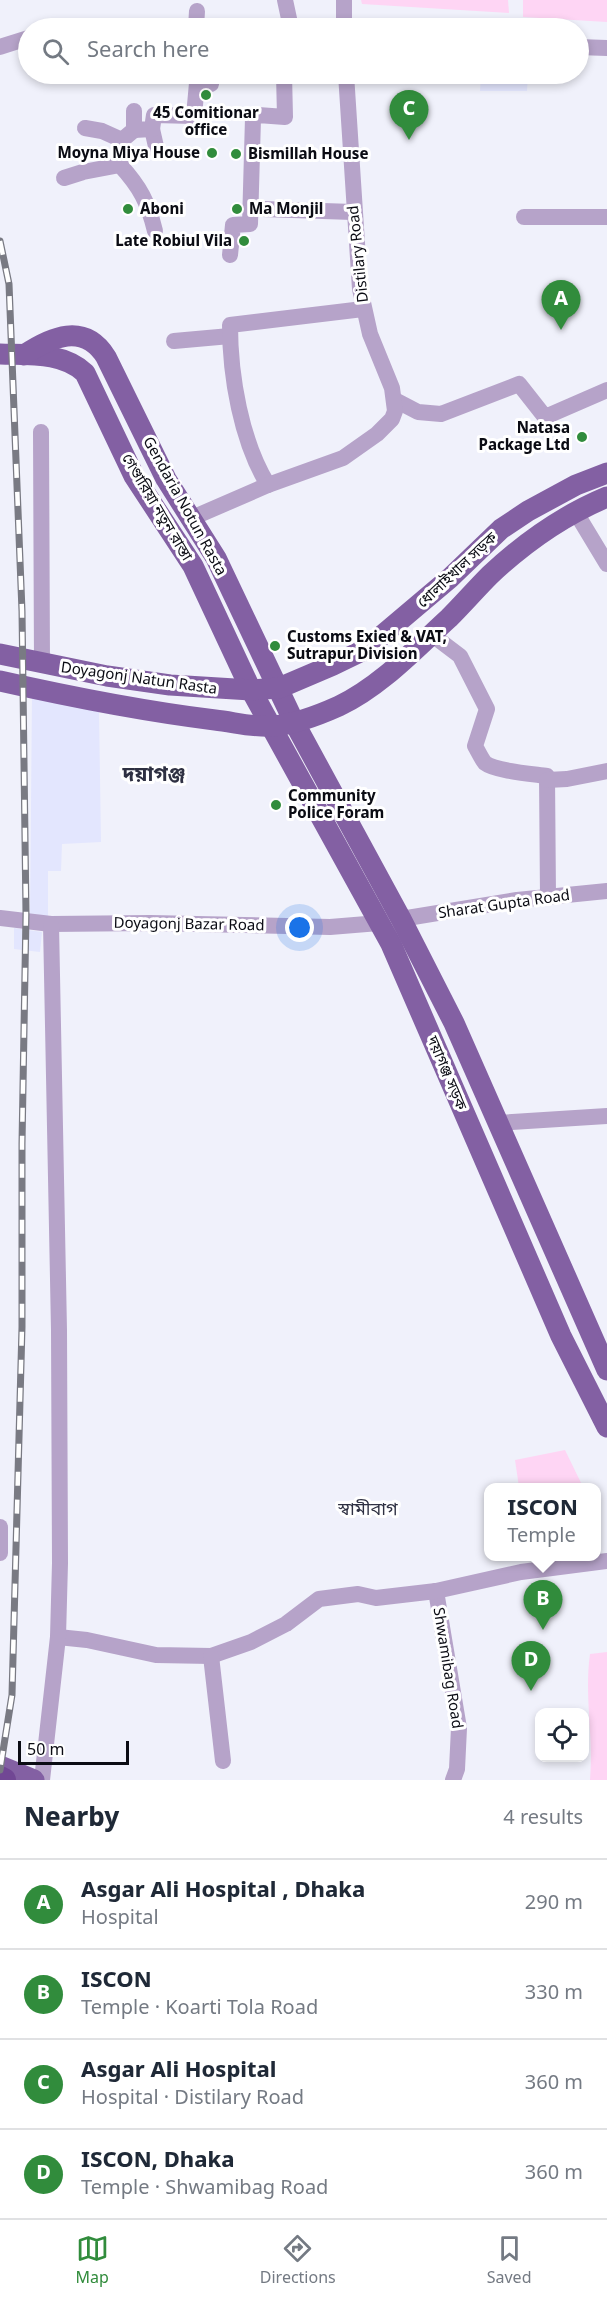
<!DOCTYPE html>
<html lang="en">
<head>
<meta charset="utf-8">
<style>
	body { margin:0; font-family:Georgia,"Noto Sans Bengali",serif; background:#f2f2f3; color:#1f2937 }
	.controls { position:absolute; right:18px; bottom:18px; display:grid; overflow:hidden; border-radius:12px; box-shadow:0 3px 9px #0003 }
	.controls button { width:54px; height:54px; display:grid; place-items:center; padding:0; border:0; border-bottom:2px solid #e0e1e3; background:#fff; color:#1f2937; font:30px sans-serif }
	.scale { position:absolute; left:18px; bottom:15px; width:111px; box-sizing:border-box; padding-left:6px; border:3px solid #0b0c14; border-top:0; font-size:16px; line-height:21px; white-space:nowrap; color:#0b0c14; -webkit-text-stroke:4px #fff; paint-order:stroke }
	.you { position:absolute; left:300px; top:928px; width:21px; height:21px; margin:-15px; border:4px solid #fff; border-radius:50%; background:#1a73e8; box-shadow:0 0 0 9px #1a73e833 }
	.badge { display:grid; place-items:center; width:39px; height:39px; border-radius:50%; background:#318c3c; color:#fff; font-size:20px; font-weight:700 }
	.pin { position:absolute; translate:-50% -50px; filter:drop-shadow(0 2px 3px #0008) }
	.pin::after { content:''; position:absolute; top:32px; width:21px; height:18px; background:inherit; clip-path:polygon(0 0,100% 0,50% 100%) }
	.popup { position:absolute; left:484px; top:1483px; width:117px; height:78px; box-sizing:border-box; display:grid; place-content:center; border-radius:12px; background:#fff; filter:drop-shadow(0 2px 4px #0005); font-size:20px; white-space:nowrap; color:#747a83 }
	.popup b { font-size:22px; color:#1f2937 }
	.popup::after { content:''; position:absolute; left:50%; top:100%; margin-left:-12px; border:12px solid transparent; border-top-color:#fff }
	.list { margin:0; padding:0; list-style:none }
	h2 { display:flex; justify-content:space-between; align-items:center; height:78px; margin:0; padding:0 24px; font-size:26px }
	h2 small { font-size:20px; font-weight:400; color:#747a83 }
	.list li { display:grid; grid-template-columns:39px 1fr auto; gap:18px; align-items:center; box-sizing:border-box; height:90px; padding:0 24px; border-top:2px solid #e0e1e3 }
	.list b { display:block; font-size:22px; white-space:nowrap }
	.list p { margin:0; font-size:20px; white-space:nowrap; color:#747a83 }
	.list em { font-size:20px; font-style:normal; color:#747a83 }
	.icon { flex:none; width:33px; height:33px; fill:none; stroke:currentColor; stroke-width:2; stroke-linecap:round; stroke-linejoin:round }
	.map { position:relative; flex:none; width:607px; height:1780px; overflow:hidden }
	.search { position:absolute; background:#fff; box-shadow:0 3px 9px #0003; left:18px; right:18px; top:18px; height:66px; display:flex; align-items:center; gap:15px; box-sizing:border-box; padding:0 21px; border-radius:33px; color:#747a83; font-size:22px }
	.sheet { height:438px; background:#fff }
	nav { display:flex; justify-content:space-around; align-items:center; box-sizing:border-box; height:84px; border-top:2px solid #e0e1e3; background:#fff; font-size:16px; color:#747a83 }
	nav a { display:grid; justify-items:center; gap:3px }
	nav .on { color:#318c3c }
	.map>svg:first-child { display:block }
	.built { fill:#e3e6fe }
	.green { fill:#fed5f4 }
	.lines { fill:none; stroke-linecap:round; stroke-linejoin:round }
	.minor { stroke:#b6a3c9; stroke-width:16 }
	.major { stroke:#8360a3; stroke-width:21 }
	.highway { stroke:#714794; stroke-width:24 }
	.rail-casing { stroke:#797a83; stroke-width:7 }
	.rail { stroke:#fff; stroke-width:4.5; stroke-dasharray:14; stroke-linecap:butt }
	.poi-dot { fill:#318c3c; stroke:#fff; stroke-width:2 }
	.labels { text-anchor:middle; stroke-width:6; stroke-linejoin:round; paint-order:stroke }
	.poi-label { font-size:15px; font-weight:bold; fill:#0b0c14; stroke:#fff; text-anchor:start }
	.street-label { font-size:15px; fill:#0b0c14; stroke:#fff }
	.quarter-label { font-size:18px; fill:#2e3042; stroke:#fff }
	.district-label { font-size:21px; font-weight:bold; fill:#2e3042; stroke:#fff }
</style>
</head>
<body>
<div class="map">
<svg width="607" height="1780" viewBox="0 0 607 1780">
	<rect width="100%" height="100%" fill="#f0f1fb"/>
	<g class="built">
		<path d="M481 74H528L527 91H480Z"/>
		<path d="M32 694 99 712 101 842 62 844 61 871H48V917H30Z"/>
		<path d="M14 928 42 932 40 952 14 949Z"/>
	</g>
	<g class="green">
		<path d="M361 0H508L509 13 362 4Z"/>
		<path d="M523 0H607V22L523 17Z"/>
		<path d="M565 1450 583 1487H519L515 1460Z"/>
		<path d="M607 1652V1780H590C594 1738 584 1696 590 1654Z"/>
	</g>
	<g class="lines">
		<g class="minor">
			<path d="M285 0 291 28"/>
			<path d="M344 0V28"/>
			<path d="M196 28 197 11"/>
			<path d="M0 47 28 38"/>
			<path d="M578 47 607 48"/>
			<path d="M85 128 102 131 122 140"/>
			<path d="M152 129 157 151"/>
			<path d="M134 130 152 129 154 115 194 116 197 83 211 84 212 74"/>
			<path d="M120 165C140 187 148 202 155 231"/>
			<path d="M64 178 83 172 120 165 122 140 134 130V111"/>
			<path d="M262 209 353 212"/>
			<path d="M524 217H607"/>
			<path d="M230 255 233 225 250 224 253 118 258 115 285 117 284 74"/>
			<path d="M174 341 230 336"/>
			<path d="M395 400 418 412 441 414 519 384 545 417 607 390"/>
			<path d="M41 432 42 664"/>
			<path d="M268 485C241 441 230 376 230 325L363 309"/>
			<path d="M575 511 607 564"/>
			<path d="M192 518 268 485 343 458 377 434 392 419 395 411 392 388 370 334 360 289 346 74"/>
			<path d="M431 634 460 656 487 709 475 746C478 751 481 758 485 763 495 771 533 774 547 776L548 897"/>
			<path d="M547 780 567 779 607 771"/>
			<path d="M0 918 51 924 150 923 330 927 379 923"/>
			<path d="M401 919 517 900 607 891"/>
			<path d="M498 1123 607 1116"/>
			<path d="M0 1527V1553"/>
			<path d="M436 1591 459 1728 457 1769 453 1780"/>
			<path d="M58 1637 87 1640 156 1655 211 1656 251 1642 286 1624 319 1599 358 1594 376 1598 436 1591 521 1572 607 1561"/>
			<path d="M211 1656 223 1761"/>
			<path d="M42 1780 58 1637 60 1563 59 1330 51 924"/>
		</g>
		<g class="major">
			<path d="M0 354C29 355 63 352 85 373L134 476 193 566 251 690 391 944 561 1336 607 1427"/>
			<path d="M24 355C51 337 84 322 106 357L166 479 216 558 294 722 401 919 454 1023 607 1370"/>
			<path d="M0 654 107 676 170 685 251 690 279 688 333 665 366 649 450 578 501 529 528 511 576 485 607 473"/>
			<path d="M0 681C71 697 142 711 215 720 234 722 255 728 274 726 296 724 319 715 339 706 381 686 415 649 449 618 463 604 476 589 490 575 524 543 564 515 607 497"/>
			<path d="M0 1766 34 1780"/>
		</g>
		<path class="highway" d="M0 1778 4 1780"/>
		<g class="rail-casing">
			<path id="rail" d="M0 241 9 284 22 611 26 914 22 1144V1327L12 1695 0 1770"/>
		</g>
		<use href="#rail" class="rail"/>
	</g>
	<g class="poi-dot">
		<circle cx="206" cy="95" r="6"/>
		<circle cx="212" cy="153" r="6"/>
		<circle cx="236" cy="154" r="6"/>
		<circle cx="128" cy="209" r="6"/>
		<circle cx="237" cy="209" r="6"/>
		<circle cx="244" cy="241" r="6"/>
		<circle cx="582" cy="437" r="6"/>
		<circle cx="275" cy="646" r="6"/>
		<circle cx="276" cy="805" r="6"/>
	</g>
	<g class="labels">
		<g class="poi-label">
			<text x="206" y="118" text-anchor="middle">45 Comitionar<tspan x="206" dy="17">office</tspan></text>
			<text x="200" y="158" text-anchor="end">Moyna Miya House</text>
			<text x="248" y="159">Bismillah House</text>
			<text x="140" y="214">Aboni</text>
			<text x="249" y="214">Ma Monjil</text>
			<text x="232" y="246" text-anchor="end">Late Robiul Vila</text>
			<text x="570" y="433" text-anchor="end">Natasa<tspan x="570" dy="17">Package Ltd</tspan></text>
			<text x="287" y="642">Customs Exied &amp; VAT,<tspan x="287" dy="17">Sutrapur Division</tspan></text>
			<text x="288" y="801">Community<tspan x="288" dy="17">Police Foram</tspan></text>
		</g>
		<g class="street-label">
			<text transform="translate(358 254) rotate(-96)" y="5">Distilary Road</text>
			<text transform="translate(185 506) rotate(61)" y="5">Gendaria Notun Rasta</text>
			<text transform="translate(157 507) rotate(59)" y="5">গেণ্ডারিয়া নতুন রাস্তা</text>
			<text transform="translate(457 570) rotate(-43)" y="5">ধোলাইখাল সড়ক</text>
			<text transform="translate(139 678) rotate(8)" y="5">Doyagonj Natun Rasta</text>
			<text transform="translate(504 904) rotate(-8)" y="5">Sharat Gupta Road</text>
			<text transform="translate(189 924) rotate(1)" y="5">Doyagonj Bazar Road</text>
			<text transform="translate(447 1073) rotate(67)" y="5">দয়াগঞ্জ সড়ক</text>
			<text transform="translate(448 1668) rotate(81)" y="5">Shwamibag Road</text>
		</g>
		<g class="quarter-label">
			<text x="368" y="1515">স্বামীবাগ</text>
		</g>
		<g class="district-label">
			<text x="154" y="781">দয়াগঞ্জ</text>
		</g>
	</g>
</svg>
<div class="controls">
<button><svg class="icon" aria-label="locate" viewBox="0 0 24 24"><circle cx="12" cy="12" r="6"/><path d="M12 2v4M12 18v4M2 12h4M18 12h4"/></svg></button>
</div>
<div class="scale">50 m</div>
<div class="you"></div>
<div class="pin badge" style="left:561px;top:330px">A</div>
<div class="pin badge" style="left:543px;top:1630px">B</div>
<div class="popup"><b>ISCON</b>Temple</div>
<div class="pin badge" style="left:409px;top:140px">C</div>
<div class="pin badge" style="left:531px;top:1691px">D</div>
<div class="search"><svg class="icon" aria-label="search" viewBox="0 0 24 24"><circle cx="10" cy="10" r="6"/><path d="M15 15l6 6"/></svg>Search here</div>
</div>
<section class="sheet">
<h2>Nearby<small>4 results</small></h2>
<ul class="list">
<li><span class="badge">A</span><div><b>Asgar Ali Hospital , Dhaka</b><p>Hospital</p></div><em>290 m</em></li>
<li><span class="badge">B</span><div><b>ISCON</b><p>Temple · Koarti Tola Road</p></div><em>330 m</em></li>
<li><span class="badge">C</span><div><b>Asgar Ali Hospital</b><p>Hospital · Distilary Road</p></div><em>360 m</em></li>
<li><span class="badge">D</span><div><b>ISCON, Dhaka</b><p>Temple · Shwamibag Road</p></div><em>360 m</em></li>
</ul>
</section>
<nav>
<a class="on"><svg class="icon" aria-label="map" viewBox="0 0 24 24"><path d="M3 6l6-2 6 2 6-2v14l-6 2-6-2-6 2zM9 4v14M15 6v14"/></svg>Map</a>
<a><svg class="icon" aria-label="directions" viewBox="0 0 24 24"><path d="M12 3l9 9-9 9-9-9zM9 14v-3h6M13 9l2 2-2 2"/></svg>Directions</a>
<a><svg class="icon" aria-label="saved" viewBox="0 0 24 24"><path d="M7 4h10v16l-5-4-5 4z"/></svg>Saved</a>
</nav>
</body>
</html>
